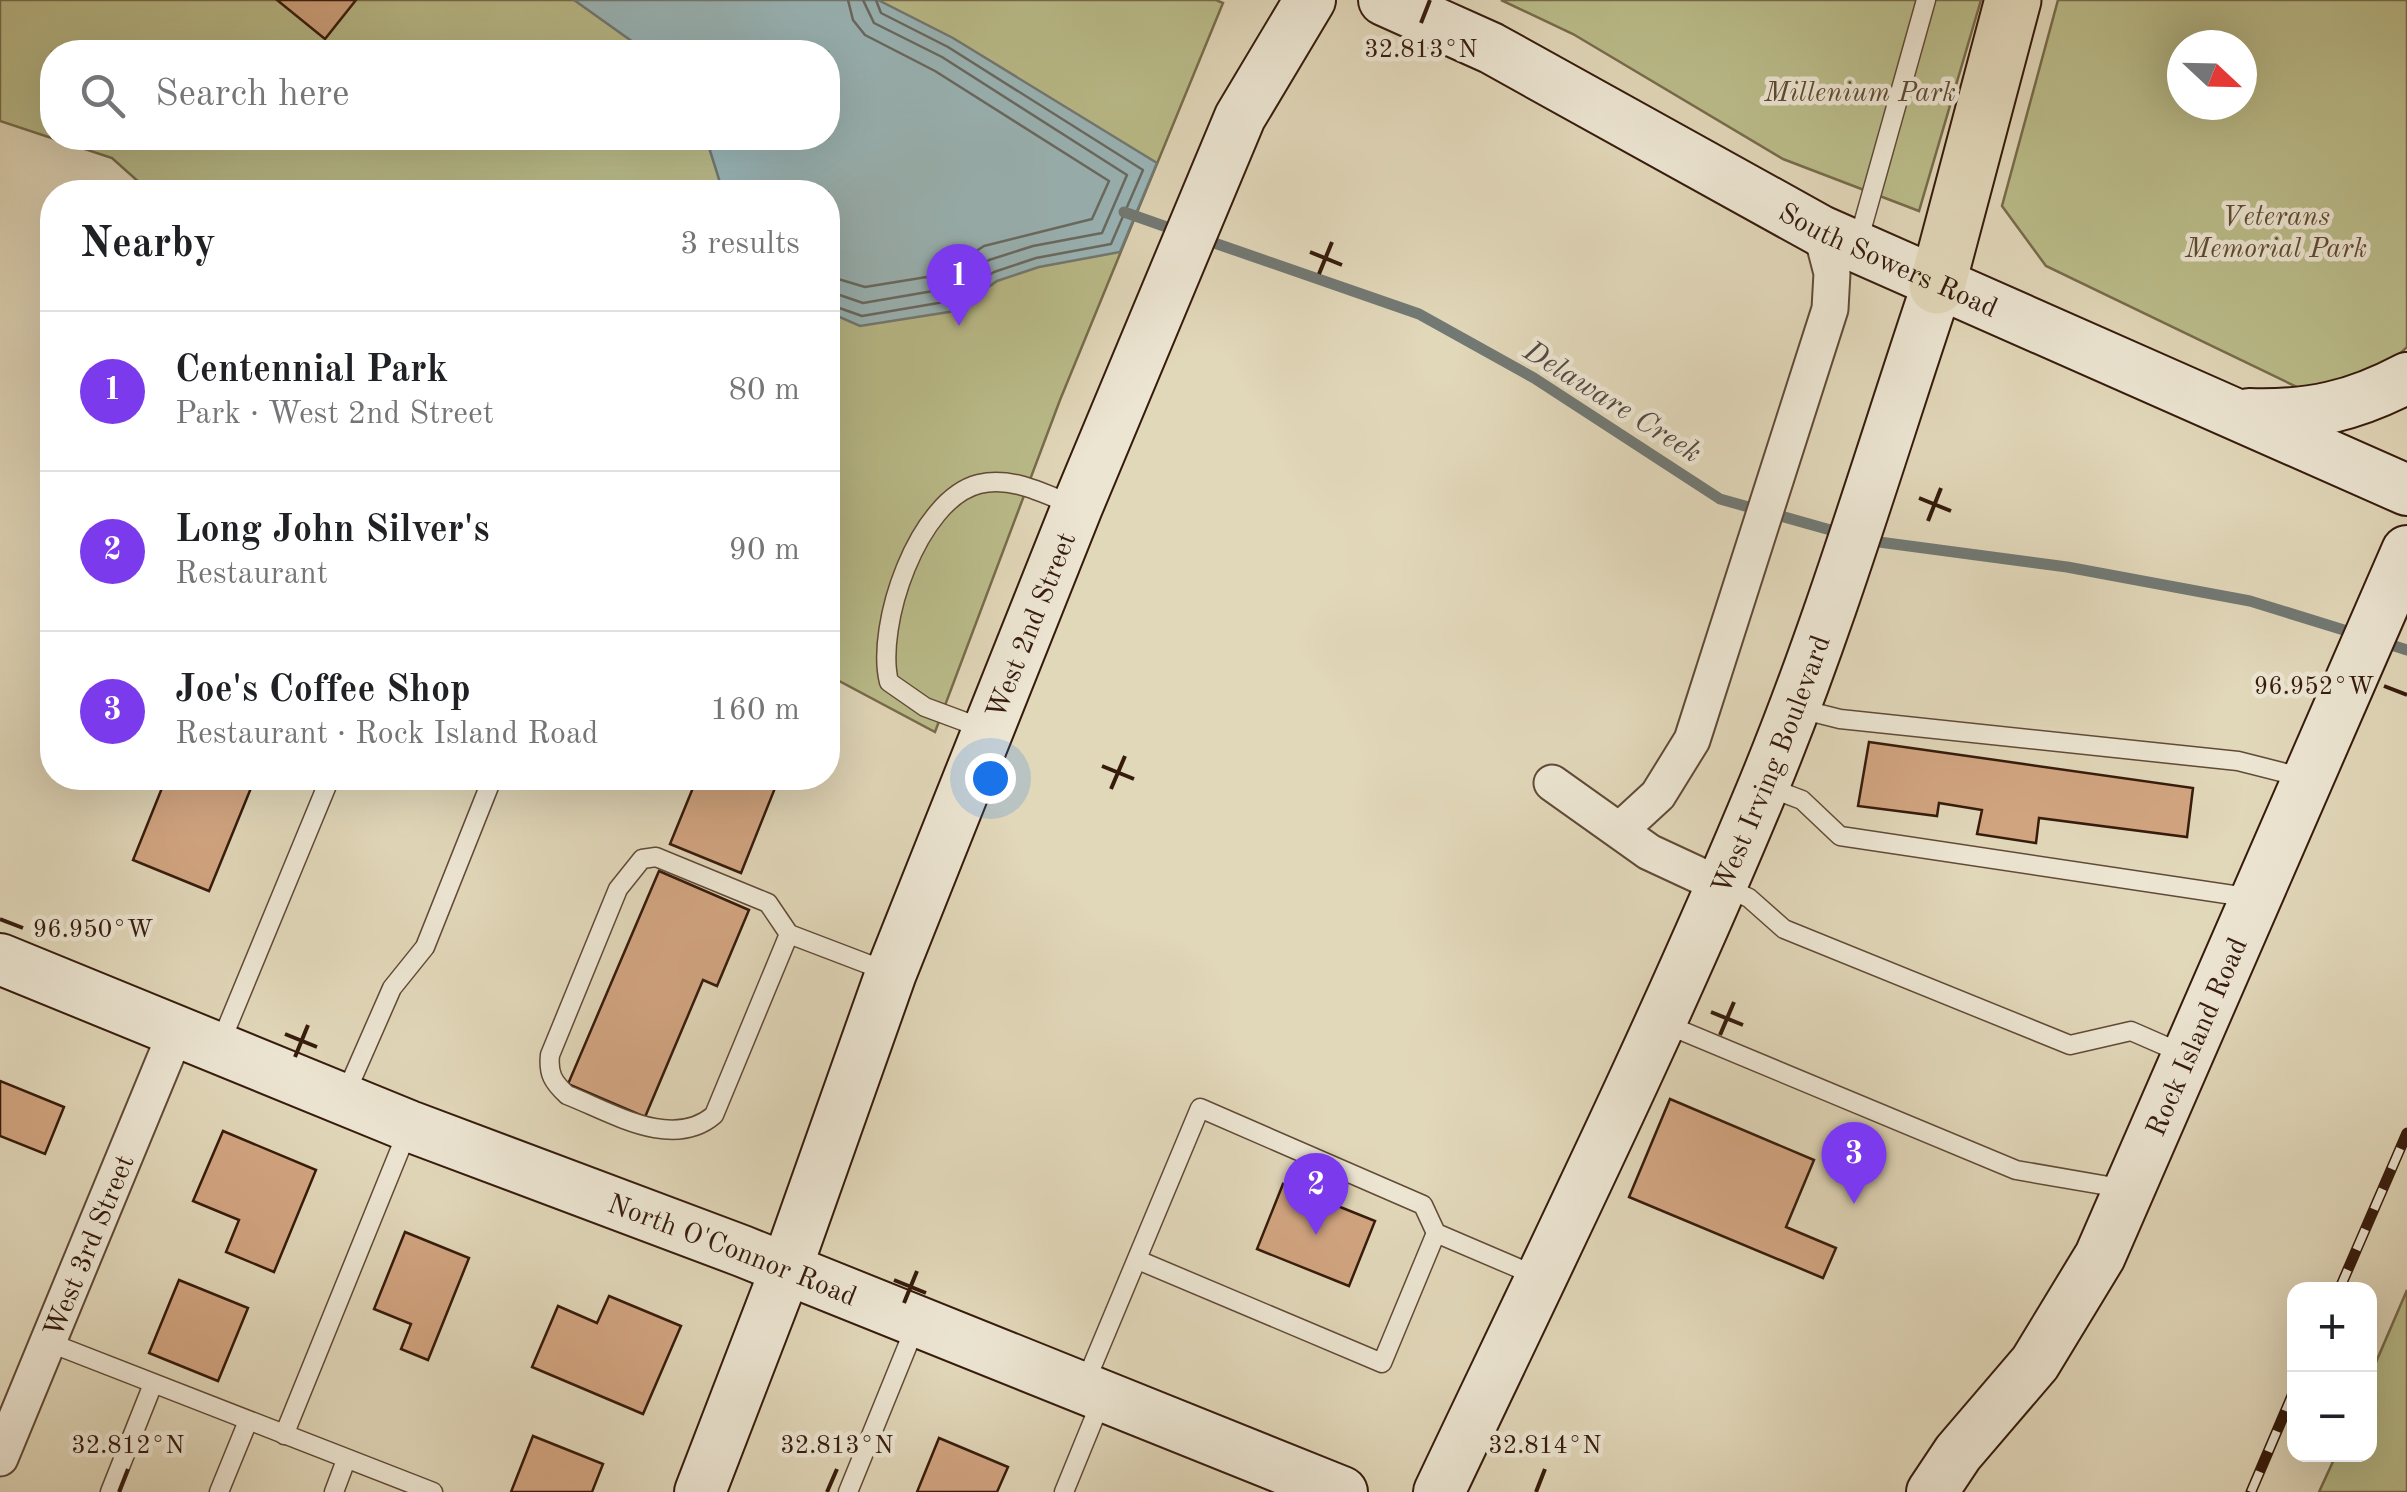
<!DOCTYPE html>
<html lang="en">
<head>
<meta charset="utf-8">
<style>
	body { margin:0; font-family:"Old Standard TT",serif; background:#f2f2f2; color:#202124 }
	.controls { position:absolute; right:30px; bottom:30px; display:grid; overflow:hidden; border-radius:20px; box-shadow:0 10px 40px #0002 }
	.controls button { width:90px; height:90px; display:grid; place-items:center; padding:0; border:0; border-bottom:2px solid #e0e0e0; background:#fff; color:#202124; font:50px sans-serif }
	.compass { position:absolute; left:2167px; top:30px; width:90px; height:90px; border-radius:50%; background:#fff; box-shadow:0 10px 40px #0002; rotate:112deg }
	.you { position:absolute; left:990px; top:778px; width:35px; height:35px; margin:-25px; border:8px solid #fff; border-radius:50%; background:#1a73e8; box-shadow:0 0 0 15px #1a73e833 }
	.badge { display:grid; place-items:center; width:65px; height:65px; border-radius:50%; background:#7c3aed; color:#fff; font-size:32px; font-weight:700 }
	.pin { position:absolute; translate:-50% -82px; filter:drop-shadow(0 2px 5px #0008) }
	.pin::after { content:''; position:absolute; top:52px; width:35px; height:30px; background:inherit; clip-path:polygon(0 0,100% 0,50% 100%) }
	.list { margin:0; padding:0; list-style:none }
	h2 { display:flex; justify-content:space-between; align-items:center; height:130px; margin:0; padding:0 40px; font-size:42px }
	h2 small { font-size:32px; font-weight:400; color:#757577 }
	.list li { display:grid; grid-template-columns:65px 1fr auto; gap:30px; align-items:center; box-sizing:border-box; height:160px; padding:0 40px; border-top:2px solid #e0e0e0 }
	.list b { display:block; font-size:38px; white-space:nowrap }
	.list p { margin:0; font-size:32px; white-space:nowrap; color:#757577 }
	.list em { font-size:32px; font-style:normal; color:#757577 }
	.icon { flex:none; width:55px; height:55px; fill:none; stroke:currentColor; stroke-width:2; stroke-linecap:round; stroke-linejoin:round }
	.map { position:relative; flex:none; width:2407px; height:1492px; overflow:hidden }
	.search { position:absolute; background:#fff; box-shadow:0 10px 40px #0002; left:40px; top:40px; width:800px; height:110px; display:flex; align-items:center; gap:25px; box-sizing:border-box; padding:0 35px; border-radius:40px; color:#757577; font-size:38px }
	.panel { position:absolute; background:#fff; box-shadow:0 10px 40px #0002; left:40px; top:180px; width:800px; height:610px; border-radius:40px }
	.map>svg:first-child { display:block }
	.green { fill:#babc8a; stroke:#786c4b; stroke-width:2.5; fill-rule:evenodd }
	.water { fill:#9ab7ba; stroke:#727974; stroke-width:2.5 }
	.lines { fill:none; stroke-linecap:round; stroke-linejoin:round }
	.shore { stroke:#686963; stroke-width:2.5 }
	.stream { stroke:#727974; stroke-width:11 }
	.building { fill:#d2a581; stroke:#361b0c; stroke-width:2.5 }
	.lane-casing { stroke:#614a37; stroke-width:21 }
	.street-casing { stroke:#614a37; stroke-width:39 }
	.secondary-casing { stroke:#361b0c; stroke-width:54 }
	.primary-casing { stroke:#361b0c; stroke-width:59 }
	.lane { stroke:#ece5d2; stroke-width:18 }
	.street { stroke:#ece5d2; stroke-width:35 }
	.secondary { stroke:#ece5d2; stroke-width:50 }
	.primary { stroke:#e1d7b9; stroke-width:55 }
	.rail-casing { stroke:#361b0c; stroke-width:11 }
	.rail { stroke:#ece5d2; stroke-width:8; stroke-dasharray:22; stroke-linecap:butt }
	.ticks { fill:none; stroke:#361b0c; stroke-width:4 }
	.labels { text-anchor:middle; stroke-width:9; stroke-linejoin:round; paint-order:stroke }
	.park-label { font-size:28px; font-style:italic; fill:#5e4b32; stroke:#ece5d2 }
	.street-label { font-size:28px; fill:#361b0c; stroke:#ece5d2 }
	.water-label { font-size:30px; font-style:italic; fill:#544a40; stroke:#ece5d2 }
	.ticks-label { font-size:25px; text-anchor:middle; fill:#361b0c; stroke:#ece5d2; stroke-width:9; stroke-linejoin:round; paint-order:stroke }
</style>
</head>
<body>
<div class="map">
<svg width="2407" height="1492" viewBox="0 0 2407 1492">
	<rect width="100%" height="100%" fill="#e1d7b9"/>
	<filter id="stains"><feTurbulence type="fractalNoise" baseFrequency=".002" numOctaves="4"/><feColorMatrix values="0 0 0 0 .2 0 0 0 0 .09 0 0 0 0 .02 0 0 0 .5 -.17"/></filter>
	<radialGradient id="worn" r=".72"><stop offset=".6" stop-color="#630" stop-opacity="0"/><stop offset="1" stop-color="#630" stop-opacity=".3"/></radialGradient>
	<g class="green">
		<path d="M0 0H1216L1223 3 1060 400 935 732 828 675V192H150L112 158 0 121ZM52 52H828V138H52Z"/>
		<path d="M1501 0H1981L1919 211 1783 159 1573 34Z"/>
		<path d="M2058 0H2407V347L2370 382 2301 389 2046 266 2002 206ZM2182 45H2242V105H2182Z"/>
		<path d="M2407 1290V1492H2319L2336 1455 2370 1454V1376Z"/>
	</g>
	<path class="water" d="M574 0H878L953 38 1157 163 1120 252 1039 267 997 281 955 311 860 326 828 312V192H723L706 138H828V52H647Z"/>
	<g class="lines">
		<g class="shore">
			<path d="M828 276 865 287 939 275 984 246 1092 219 1109 181 935 71 865 35 853 20 848 0"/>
			<path d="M828 291 863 303 945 289 989 260 1033 246 1102 233 1127 175 942 57 874 23 863 0"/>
			<path d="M828 304 862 316 950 301 994 272 1036 258 1111 244 1143 170 948 47 881 13 876 0"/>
		</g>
		<g class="stream">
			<path d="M1124 212 1178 231"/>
			<path d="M1200 238 1419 314 1534 378 1720 499 1841 533"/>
			<path d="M1864 540 2067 567 2250 601 2360 635"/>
			<path d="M2382 642 2407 650"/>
		</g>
	</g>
	<g class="building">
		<path d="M277 0H356L325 39Z"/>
		<path d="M1869 742 2193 788 2187 837 2039 818 2036 843 1977 834 1982 810 1939 803 1937 816 1858 806Z"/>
		<path d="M166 778H224L251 788 209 891 133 860Z"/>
		<path d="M697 778H779L741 873 670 844Z"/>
		<path d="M659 871 749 910 717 986 703 980 645 1117 568 1084Z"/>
		<path d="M0 1081 64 1107 45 1154 0 1136Z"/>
		<path d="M1670 1099 1814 1160 1786 1227 1836 1248 1823 1278 1629 1197Z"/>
		<path d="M223 1131 316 1170 274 1272 226 1252 239 1220 193 1201Z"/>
		<path d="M1283 1184 1375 1221 1349 1286 1257 1249Z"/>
		<path d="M405 1232 469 1258 428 1360 401 1349 411 1324 374 1309Z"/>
		<path d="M179 1280 248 1308 218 1381 149 1353Z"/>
		<path d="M609 1296 681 1326 643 1414 532 1367 558 1306 597 1323Z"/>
		<path d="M533 1436 603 1464 592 1492H511Z"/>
		<path d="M939 1438 1008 1467 997 1492H917Z"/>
	</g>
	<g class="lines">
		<g class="lane-casing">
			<g id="lane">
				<path d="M1858 242 1926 0"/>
				<path d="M1796 708 1840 719 2238 761 2305 778"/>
				<path d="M987 730 925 707 889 682C875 626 918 499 979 484 1013 476 1044 494 1075 506"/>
				<path d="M1765 786 1802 800 1840 836 2253 898"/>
				<path d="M1725 887 1749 898 1784 929 2070 1045 2131 1031 2186 1055"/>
				<path d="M789 934 714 1115C672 1151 611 1112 567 1095 553 1082 548 1074 550 1055L618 889 642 859 656 857 768 903 789 934 886 971"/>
				<path d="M1663 1023 2016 1170 2126 1189"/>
				<path d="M220 1044 330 778"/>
				<path d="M345 1095 392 988 425 947 492 779 488 778"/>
				<path d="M1138 1260 1382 1363 1436 1233"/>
				<path d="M48 1342 433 1492"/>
				<path d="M1085 1383 1200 1108 1423 1205 1436 1233 1539 1277"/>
				<path d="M284 1435 408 1130"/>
				<path d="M110 1492 153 1384"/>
				<path d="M219 1492 248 1421"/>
				<path d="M334 1492 346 1460"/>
				<path d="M848 1492 916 1325"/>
				<path d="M1064 1492 1102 1399"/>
			</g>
		</g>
		<g class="street-casing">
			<g id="street">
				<path d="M1552 783 1649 852 1720 885"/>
				<path d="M1620 830 1658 795 1692 740 1830 309 1832 273 1821 231"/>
				<path id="s1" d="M0 1458 176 1032"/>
			</g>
		</g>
		<g class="secondary-casing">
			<g id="secondary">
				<path id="s2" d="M1384 0 1491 48 1821 231 2407 490"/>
				<path d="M2249 414C2310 416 2354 406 2407 378"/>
				<path id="s3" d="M0 959 409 1126 742 1251 1342 1492"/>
				<path id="s4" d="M700 1492 786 1269 891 973 1077 507 1240 117 1310 0"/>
				<path id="s5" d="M1439 1492C1550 1258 1665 1024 1764 785 1831 623 1881 452 1937 286"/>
				<path id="s6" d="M1932 1492 1958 1453 2035 1363 2100 1256 2407 551"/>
			</g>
		</g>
		<g class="primary-casing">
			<path id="primary" d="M1937 286 2013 0"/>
		</g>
		<use href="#lane" class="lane"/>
		<use href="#street" class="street"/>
		<use href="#secondary" class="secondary"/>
		<use href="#primary" class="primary"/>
		<g class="rail-casing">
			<g id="rail">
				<path d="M2339 1290 2407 1133"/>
				<path d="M2251 1492 2294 1391"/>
			</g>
		</g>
		<use href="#rail" class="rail"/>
	</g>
	<path class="ticks" d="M1421 23 1430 0M1310 252 1342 265M1319 274 1332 242M1919 498 1951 511M1928 521 1941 488M2384 686 2407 695M1102 766 1134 779M1111 789 1125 756M0 919 23 928M1711 1012 1743 1025M285 1034 317 1047M1720 1035 1734 1002M295 1057 308 1025M894 1280 926 1293M904 1303 917 1271M119 1492 128 1469M827 1492 837 1469M1536 1492 1545 1469"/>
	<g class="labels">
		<g class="park-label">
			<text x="1860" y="101">Millenium Park</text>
			<text x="2276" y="225">Veterans<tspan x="2276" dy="32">Memorial Park</tspan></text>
		</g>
		<g class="street-label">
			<text dy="10" stroke="none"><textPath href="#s2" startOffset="568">South Sowers Road</textPath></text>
			<text dy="10" stroke="none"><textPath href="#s4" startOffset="928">West 2nd Street</textPath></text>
			<text dy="10" stroke="none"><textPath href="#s5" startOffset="800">West Irving Boulevard</textPath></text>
			<text dy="10" stroke="none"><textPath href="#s6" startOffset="530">Rock Island Road</textPath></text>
			<text dy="10" stroke="none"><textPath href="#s1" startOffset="230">West 3rd Street</textPath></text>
			<text dy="10" stroke="none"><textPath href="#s3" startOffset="788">North O'Connor Road</textPath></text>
		</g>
		<g class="water-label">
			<text transform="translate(1613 401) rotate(32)" y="10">Delaware Creek</text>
		</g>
	</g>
	<g class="ticks-label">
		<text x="1421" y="57">32.813°N</text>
		<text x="2314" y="694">96.952°W</text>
		<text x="93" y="937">96.950°W</text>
		<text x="128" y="1453">32.812°N</text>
		<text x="837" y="1453">32.813°N</text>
		<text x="1545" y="1453">32.814°N</text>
	</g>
	<rect width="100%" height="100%" filter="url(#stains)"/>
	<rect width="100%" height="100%" fill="url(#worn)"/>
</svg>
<div class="controls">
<button>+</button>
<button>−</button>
</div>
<svg class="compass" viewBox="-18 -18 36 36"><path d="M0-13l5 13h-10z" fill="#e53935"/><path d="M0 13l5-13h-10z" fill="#757577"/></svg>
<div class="you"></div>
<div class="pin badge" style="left:959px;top:326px">1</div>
<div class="pin badge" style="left:1316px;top:1235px">2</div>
<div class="pin badge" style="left:1854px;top:1204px">3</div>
<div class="search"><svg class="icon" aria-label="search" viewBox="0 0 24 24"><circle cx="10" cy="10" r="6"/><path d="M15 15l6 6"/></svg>Search here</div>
<section class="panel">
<h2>Nearby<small>3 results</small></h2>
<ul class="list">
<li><span class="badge">1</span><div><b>Centennial Park</b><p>Park · West 2nd Street</p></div><em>80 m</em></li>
<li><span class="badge">2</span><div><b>Long John Silver's</b><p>Restaurant</p></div><em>90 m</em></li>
<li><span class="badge">3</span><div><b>Joe's Coffee Shop</b><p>Restaurant · Rock Island Road</p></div><em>160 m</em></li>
</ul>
</section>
</div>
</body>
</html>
